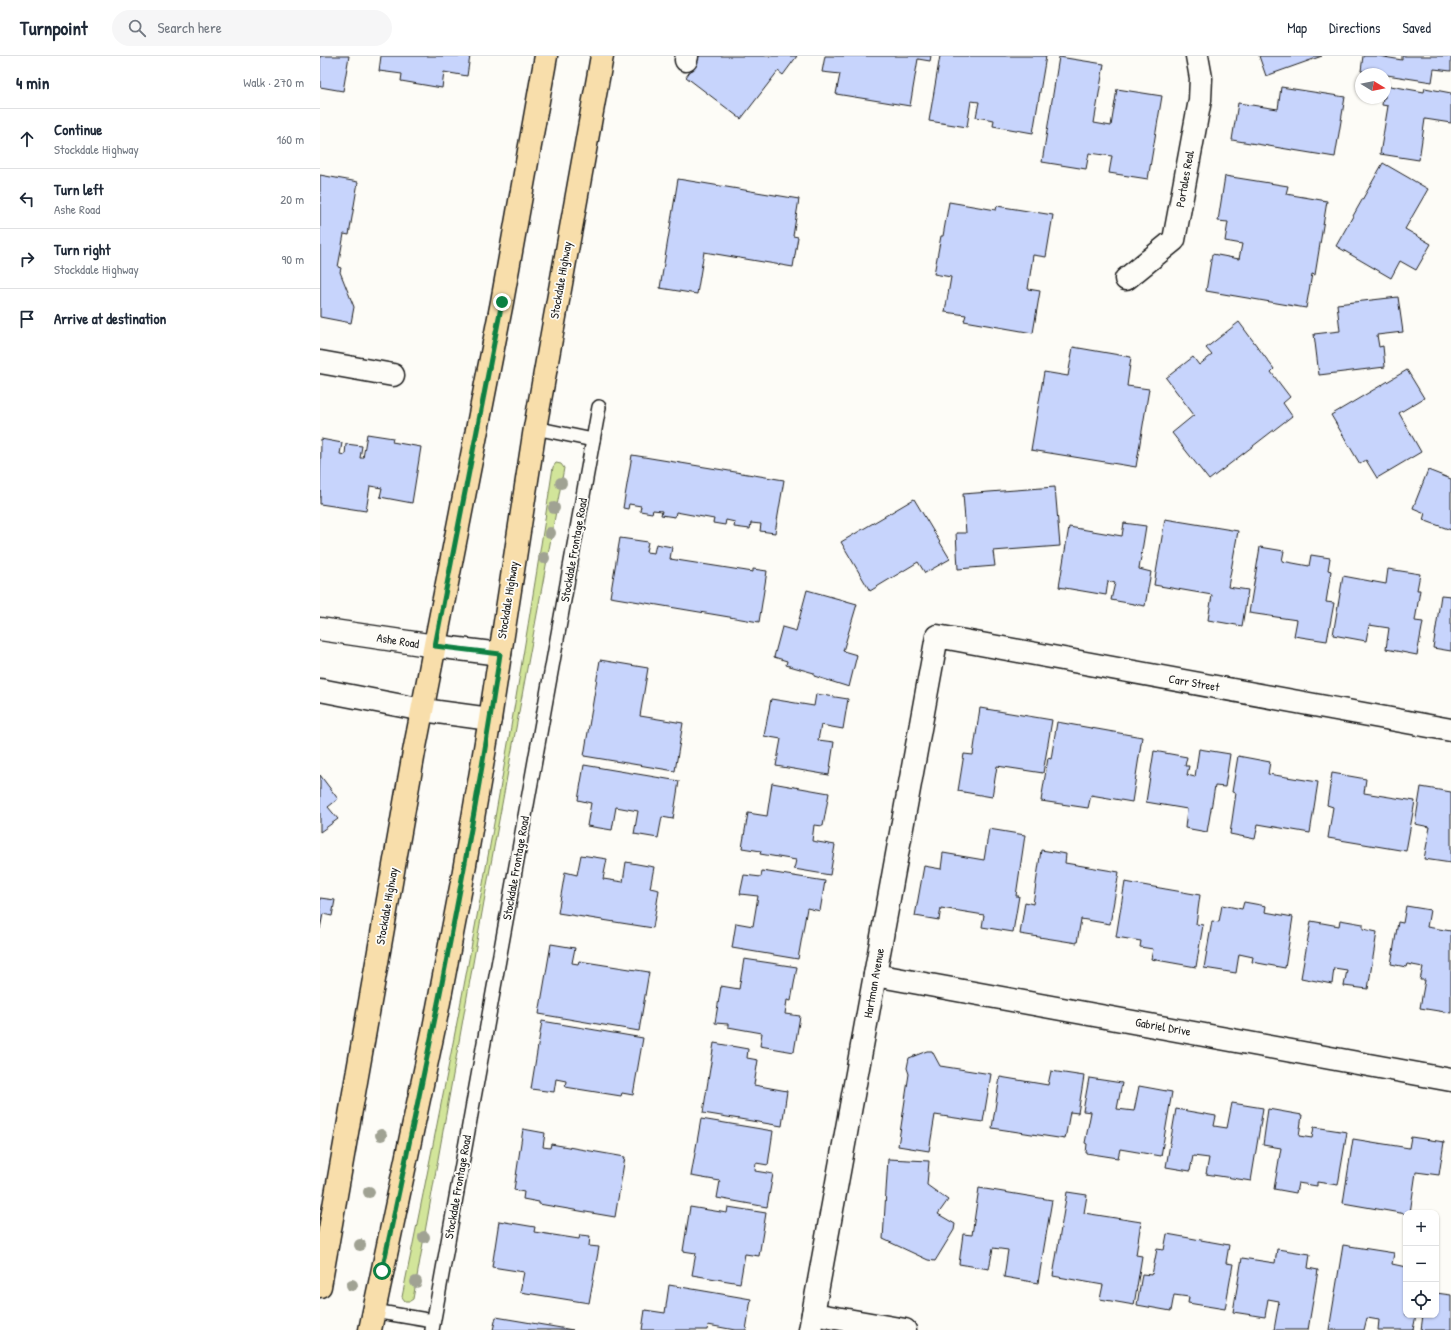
<!DOCTYPE html>
<html lang="en">
<head>
<meta charset="utf-8">
<style>
	body { margin:0; font-family:"Patrick Hand",sans-serif; background:#f6f6f7; color:#1f2937 }
	.controls { position:absolute; right:12px; bottom:12px; display:grid; overflow:hidden; border-radius:8px; box-shadow:0 1px 3px #0004 }
	.controls button { width:36px; height:36px; display:grid; place-items:center; padding:0; border:0; border-bottom:1px solid #e0e1e3; background:#fff; color:#1f2937; font:20px sans-serif }
	.compass { position:absolute; left:1035px; top:12px; width:36px; height:36px; border-radius:50%; background:#fff; box-shadow:0 1px 3px #0004; rotate:100deg }
	.stop { position:absolute; width:12px; height:12px; margin:-9px; border:3px solid #0b8043; border-radius:50%; background:#fff }
	.stop.end { background:#0b8043; border-color:#fff; box-shadow:0 1px 4px #0008 }
	.list { margin:0; padding:0; list-style:none }
	h2 { display:flex; justify-content:space-between; align-items:center; height:52px; margin:0; padding:0 16px; font-size:17px }
	h2 small { font-size:13px; font-weight:400; color:#747a83 }
	.list li { display:grid; grid-template-columns:26px 1fr auto; gap:12px; align-items:center; box-sizing:border-box; height:60px; padding:0 16px; border-top:1px solid #e0e1e3 }
	.list b { display:block; font-size:15px; white-space:nowrap }
	.list p { margin:0; font-size:13px; white-space:nowrap; color:#747a83 }
	.list em { font-size:13px; font-style:normal; color:#747a83 }
	.icon { flex:none; width:22px; height:22px; fill:none; stroke:currentColor; stroke-width:2; stroke-linecap:round; stroke-linejoin:round }
	.map { position:relative; flex:none; width:1131px; height:1274px; overflow:hidden }
	header { display:flex; align-items:center; gap:24px; box-sizing:border-box; height:56px; padding:0 20px; background:#fff; border-bottom:1px solid #e0e1e3 }
	header strong { font-size:19px }
	nav { display:flex; gap:22px; margin-inline-start:auto; font-size:14px }
	.search { width:280px; height:36px; background:#f6f6f7; display:flex; align-items:center; gap:10px; box-sizing:border-box; padding:0 14px; border-radius:22px; color:#747a83; font-size:15px }
	main { display:flex }
	aside { flex:1; background:#fff }
	.map>svg:first-child { display:block }
	.green { fill:#d2e59a; stroke:#77805b }
	.building { fill:#c7d4fc; stroke:#1c1c1c }
	.lines { fill:none; stroke-linecap:round; stroke-linejoin:round }
	.service-casing { stroke:#1c1c1c; stroke-width:16 }
	.minor-casing { stroke:#1c1c1c; stroke-width:25 }
	.tertiary-casing { stroke:#1c1c1c; stroke-width:25 }
	.primary-casing { stroke:#1c1c1c; stroke-width:25 }
	.service { stroke:#fdfcf7; stroke-width:13 }
	.minor { stroke:#fdfcf7; stroke-width:22 }
	.tertiary { stroke:#fdfcf7; stroke-width:22 }
	.primary { stroke:#f8deab; stroke-width:22 }
	.tree { fill:#a0a293 }
	.route { stroke:#0b8043; stroke-width:5 }
	.labels { text-anchor:middle; stroke-width:3.5; stroke-linejoin:round; paint-order:stroke }
	.street-label { font-size:12px; fill:#1c1c1c; stroke:#fdfcf7 }
</style>
</head>
<body>
<header>
<strong>Turnpoint</strong>
<div class="search"><svg class="icon" aria-label="search" viewBox="0 0 24 24"><circle cx="10" cy="10" r="6"/><path d="M15 15l6 6"/></svg>Search here</div>
<nav><a>Map</a><a>Directions</a><a>Saved</a></nav>
</header>
<main>
<aside>
<h2>4 min<small>Walk · 270 m</small></h2>
<ul class="list">
<li><svg class="icon" aria-label="ahead" viewBox="0 0 24 24"><path d="M12 20V5M6 11l6-6 6 6"/></svg><div><b>Continue</b><p>Stockdale Highway</p></div><em>160 m</em></li>
<li><svg class="icon" aria-label="left" viewBox="0 0 24 24"><path d="M17 20v-9H6M10 6l-5 5 5 5"/></svg><div><b>Turn left</b><p>Ashe Road</p></div><em>20 m</em></li>
<li><svg class="icon" aria-label="right" viewBox="0 0 24 24"><path d="M7 20v-9h11M14 6l5 5-5 5"/></svg><div><b>Turn right</b><p>Stockdale Highway</p></div><em>90 m</em></li>
<li><svg class="icon" aria-label="arrive" viewBox="0 0 24 24"><path d="M6 21V4h12l-3 4 3 4H6"/></svg><div><b>Arrive at destination</b></div></li>
</ul>
</aside>
<div class="map">
<svg width="1131" height="1274" viewBox="0 0 1131 1274">
	<rect width="100%" height="100%" fill="#fdfcf7"/>
	<filter id="ink" filterUnits="userSpaceOnUse"><feTurbulence type="fractalNoise" baseFrequency=".025" numOctaves="2"/><feDisplacementMap in="SourceGraphic" scale="8" xChannelSelector="R" yChannelSelector="G"/><feConvolveMatrix kernelMatrix="1 2 1 2 8 2 1 2 1" color-interpolation-filters="sRGB"/></filter>
	<g filter="url(#ink)">
		<path class="green" d="M236 407 241 408 244 412 165 840 93 1243 90 1245H85L82 1241C139 966 191 689 233 411Z"/>
		<g class="building">
			<path d="M0 0H29L23 35 0 31Z"/>
			<path d="M61 0H150L147 20 124 16 122 32 81 25 82 18 59 15Z"/>
			<path d="M376 0H477L463 19 458 15 421 63 366 21 379 3Z"/>
			<path d="M505 0H611L610 5 598 3 590 50 516 38 520 18 502 16Z"/>
			<path d="M620 0H726L713 77 673 70 674 64 656 61 659 46 651 45 647 71 609 65Z"/>
			<path d="M939 0H1002L946 20Z"/>
			<path d="M1043 0H1058L1082 4V0H1131V15L1114 13 1112 26 1041 15Z"/>
			<path d="M739 1 784 8 774 67 791 70 797 33 842 40 828 123 789 117 792 100 769 97 766 113 722 106Z"/>
			<path d="M1065 29 1104 36 1105 32 1131 37V67L1105 63 1099 104 1060 98 1068 50 1062 49 1063 42H1065Z"/>
			<path d="M961 31 1025 41 1015 101 912 84 918 47 958 53Z"/>
			<path d="M1063 107 1108 133 1085 173 1111 188 1096 214 1080 205 1071 222 1016 190Z"/>
			<path d="M0 119 38 126 29 179 24 178 18 211 21 212 20 216 34 251 31 267 0 261Z"/>
			<path d="M905 120 968 130 966 138 1007 145 995 219 992 218 986 252 886 235 892 198 919 203 922 188 905 185 908 166 898 165Z"/>
			<path d="M358 123 479 143 473 180 478 181 473 211 384 196 377 238 340 232Z"/>
			<path d="M629 146 676 154 677 150 733 159 726 201 713 199 708 233 720 235 713 277 644 265 646 259 625 256 631 221 614 218 621 180H623Z"/>
			<path d="M1078 241 1083 276 1057 279 1059 291 1063 290 1065 311 999 319 994 278 1020 275 1017 248Z"/>
			<path d="M919 266 954 313 951 316 970 341 963 347 972 360 889 424 852 377 874 359 846 322 873 301 879 309 892 299 886 292Z"/>
			<path d="M753 291 811 301 807 330 829 333 816 411 711 394 724 316 748 320Z"/>
			<path d="M1087 314 1104 342 1079 357 1101 396 1057 422 1046 404 1040 408 1011 359Z"/>
			<path d="M47 378 73 382 72 386 101 391 92 447 60 441 62 432 50 430 46 455 0 448 1 383 22 387 20 398 25 399 26 388 42 390 40 402H43Z"/>
			<path d="M312 399 464 424 455 477 440 475 441 468 431 467 430 473 414 471 415 466 406 464 405 469 393 467 394 463 356 456 355 461 341 459 342 455 333 454 332 457 320 455 321 450 309 448 308 453 303 452Z"/>
			<path d="M1108 414 1131 423V474L1103 464 1105 457 1093 452Z"/>
			<path d="M735 431 740 490 673 495 675 510 638 513 636 477H646L643 438Z"/>
			<path d="M594 443 630 503 605 517 598 506 550 535 521 486Z"/>
			<path d="M845 463 918 475 908 531 928 534 922 570 888 564 892 539 834 529Z"/>
			<path d="M804 467 826 470 819 513 831 516 825 550 791 544 795 527 788 525 786 539 739 531 749 471 802 480Z"/>
			<path d="M300 482 328 486 326 496 334 497 336 488 352 491 350 503 433 516V513L447 515 439 566 290 541Z"/>
			<path d="M940 491 964 495 962 505 989 510 991 499 1010 502 1008 514 1011 515 1006 546 1014 547 1007 585 974 580 977 564 929 557Z"/>
			<path d="M1068 513 1100 518 1097 534H1100L1095 565 1103 566 1097 599 1066 593 1069 572 1049 569 1046 585 1013 579 1023 520 1066 528Z"/>
			<path d="M487 534 537 548 523 595 537 599 529 631 494 620V617L466 609 467 605 454 601 462 571 476 575Z"/>
			<path d="M1121 539 1131 540V595L1113 592Z"/>
			<path d="M280 604 328 612 320 660 363 667 355 715 264 700Z"/>
			<path d="M496 638 528 643 523 673 501 669 498 684 514 686 509 719 456 710 461 683 444 680 451 643 494 650Z"/>
			<path d="M660 652 732 664 723 717 677 710 672 741 638 735 644 698 653 699Z"/>
			<path d="M737 666 822 681 812 746 771 739 768 752 721 745 728 702 731 703Z"/>
			<path d="M879 693 910 698 905 731 895 730 887 776 865 772 867 753 826 746 834 695 867 701 865 710H869L867 719 875 721Z"/>
			<path d="M918 700 950 706 948 718 998 726 990 777 938 768 935 783 910 778 916 737 912 736Z"/>
			<path d="M264 709 359 725 353 763 342 761 338 782 314 778 318 755 296 751 292 774 267 770 271 747 258 744Z"/>
			<path d="M1012 717 1046 723 1044 737 1095 745 1086 795 1008 782 1013 751 1007 749Z"/>
			<path d="M0 719 18 743 8 751 18 763 0 776Z"/>
			<path d="M452 727 509 737 503 770 494 769 492 785 515 789 510 819 474 813 476 804 440 798 441 795 422 792 428 757 447 760Z"/>
			<path d="M1101 731 1131 736V807L1104 803 1110 771 1095 768Z"/>
			<path d="M669 773 705 779 696 840H699L693 876 662 871 664 859 621 852 619 864 595 860 604 810 621 813 623 797 664 804Z"/>
			<path d="M721 794 746 798 745 807 799 816 790 868 761 863 757 887 700 878 705 846 713 848Z"/>
			<path d="M261 799 287 803 283 823 303 826 306 806 334 811 330 832 339 834 333 872 238 857 245 816 257 819Z"/>
			<path d="M442 815 505 825 500 855 487 852 478 903 412 892 416 867 433 870 438 840 420 838 424 819 441 821Z"/>
			<path d="M805 826 880 839 876 868 883 869 876 911 831 903 833 893 820 891 821 885 796 881Z"/>
			<path d="M0 842 15 844 12 860 3 858 0 873Z"/>
			<path d="M924 846 946 850 945 856 973 861 965 912 932 906 933 901 919 898 916 917 884 912 892 865 899 866 902 849 922 853Z"/>
			<path d="M1086 850 1110 854 1107 871 1131 875V957L1100 952 1105 924H1100L1103 911 1087 908 1086 911 1071 908 1078 866 1083 867Z"/>
			<path d="M1020 864 1043 868V873L1057 876 1048 933 1024 930 1027 914 1014 912 1012 928 981 922 991 865 1019 870Z"/>
			<path d="M231 888 255 892 252 907 258 908 259 905 329 916 319 975 219 958Z"/>
			<path d="M424 903 477 911 471 945 467 944 465 958 480 960 474 996 440 990 442 977 408 971V968L395 967 401 930 419 933Z"/>
			<path d="M222 965 323 982 313 1039 302 1037 301 1040 245 1031 246 1025 236 1023 234 1036 211 1033Z"/>
			<path d="M394 987 428 993 427 1002 438 1004 434 1029 467 1035 462 1070 383 1057Z"/>
			<path d="M607 995H612L620 1010 671 1018 663 1066 615 1059 609 1095 578 1090 589 1018 587 1012 589 1002Z"/>
			<path d="M731 1015 764 1020 758 1057 750 1056 745 1083 672 1072 680 1021 728 1029Z"/>
			<path d="M769 1022 802 1027 797 1053 814 1055 819 1030 852 1036 841 1100 800 1093 798 1102 766 1097 767 1088 765 1087 771 1056 763 1055Z"/>
			<path d="M912 1047 943 1052 931 1125 886 1118 889 1102 873 1100 870 1115 846 1111 856 1053 896 1060 894 1070 907 1072Z"/>
			<path d="M948 1053 982 1059 979 1080 992 1082 994 1071 1027 1076 1018 1129 997 1126V1130L978 1127 976 1137 954 1133 961 1092 943 1089Z"/>
			<path d="M381 1063 453 1075 448 1109 436 1107 435 1115 453 1118 447 1151 397 1142 400 1125 371 1120Z"/>
			<path d="M203 1073 225 1077 223 1091 230 1092 231 1088 305 1101 295 1161 219 1148V1146L203 1143 204 1136 194 1134Z"/>
			<path d="M1091 1081 1124 1086 1119 1119 1096 1116 1090 1157 1086 1158 1023 1147 1033 1083 1089 1092Z"/>
			<path d="M568 1103 609 1105 607 1129 628 1144 618 1158 635 1168 634 1174 615 1205 608 1204 563 1183Z"/>
			<path d="M659 1132 732 1144 718 1227 684 1221 688 1194 673 1192 669 1213 639 1208 643 1178 652 1179Z"/>
			<path d="M747 1136 767 1139 764 1157 821 1166 816 1199 822 1200 814 1249 780 1243 783 1229 733 1220Z"/>
			<path d="M370 1151 407 1157 408 1151 446 1157 439 1200 425 1198 420 1227 372 1219 376 1197 363 1195Z"/>
			<path d="M179 1165 215 1171 214 1176 259 1183 260 1179 270 1180 269 1190 279 1191 269 1247 200 1236 204 1216 172 1211Z"/>
			<path d="M847 1178 909 1189 906 1207 913 1208 905 1253 868 1247 869 1241 854 1239 851 1255 817 1249 822 1218 832 1219 837 1193 844 1194Z"/>
			<path d="M1023 1189 1074 1197 1072 1208 1086 1211V1259H1096L1093 1274H1058L1059 1264 1047 1262 1044 1274H1009Z"/>
			<path d="M957 1193 990 1198 988 1212 998 1214 988 1274H954L959 1245 948 1243 945 1261 913 1256 922 1202 955 1207Z"/>
			<path d="M349 1229 431 1243 426 1274H415L388 1269 387 1274H322L325 1254 345 1257Z"/>
			<path d="M1116 1237 1131 1239V1274H1101L1103 1259H1116Z"/>
			<path d="M176 1261 253 1274H173Z"/>
		</g>
		<g class="lines">
			<g class="service-casing">
				<g id="service">
					<path d="M215 372 273 384"/>
					<path d="M54 1255 113 1265"/>
					<path d="M112 1274 279 351"/>
				</g>
			</g>
			<g class="minor-casing">
				<g id="minor">
					<path d="M366 4 367 0"/>
					<path d="M806 223 854 184 880 44 881 22 877 0"/>
					<path d="M0 306 73 319"/>
					<path d="M555 919 1131 1024"/>
					<path d="M493 1258 585 1274"/>
					<path d="M490 1274 617 580 1131 674"/>
				</g>
			</g>
			<g class="tertiary-casing">
				<g id="tertiary">
					<path d="M0 573 115 590 180 598"/>
					<path d="M0 634 103 654 170 663"/>
				</g>
			</g>
			<g class="primary-casing">
				<g id="primary">
					<path d="M0 1230 94 696 182 246 226 0"/>
					<path d="M50 1274 114 972 142 826 170 663 215 372 282 0"/>
				</g>
			</g>
			<use href="#service" class="service"/>
			<use href="#minor" class="minor"/>
			<use href="#tertiary" class="tertiary"/>
			<use href="#primary" class="primary"/>
		</g>
		<g class="tree">
			<circle cx="241" cy="427" r="6"/>
			<circle cx="234" cy="452" r="6"/>
			<circle cx="230" cy="477" r="6"/>
			<circle cx="224" cy="502" r="6"/>
			<circle cx="61" cy="1079" r="6"/>
			<circle cx="49" cy="1136" r="6"/>
			<circle cx="104" cy="1181" r="6"/>
			<circle cx="40" cy="1189" r="6"/>
			<circle cx="96" cy="1226" r="6"/>
			<circle cx="32" cy="1229" r="6"/>
		</g>
	</g>
	<g class="lines" filter="url(#ink)">
		<path class="route" d="M62 1215C106 1010 149 805 180 598L115 590 182 246"/>
	</g>
	<g class="labels">
		<g class="street-label">
			<text transform="translate(865 123) rotate(-80)" y="4">Portales Real</text>
			<text transform="translate(241 224) rotate(-80)" y="4">Stockdale Highway</text>
			<text transform="translate(254 494) rotate(-80)" y="4">Stockdale Frontage Road</text>
			<text transform="translate(188 544) rotate(-81)" y="4">Stockdale Highway</text>
			<text transform="translate(78 585) rotate(9)" y="4">Ashe Road</text>
			<text transform="translate(874 627) rotate(10)" y="4">Carr Street</text>
			<text transform="translate(196 812) rotate(-80)" y="4">Stockdale Frontage Road</text>
			<text transform="translate(67 850) rotate(-80)" y="4">Stockdale Highway</text>
			<text transform="translate(554 927) rotate(-80)" y="4">Hartman Avenue</text>
			<text transform="translate(843 971) rotate(10)" y="4">Gabriel Drive</text>
			<text transform="translate(138 1131) rotate(-80)" y="4">Stockdale Frontage Road</text>
		</g>
	</g>
</svg>
<div class="controls">
<button>+</button>
<button>−</button>
<button><svg class="icon" aria-label="locate" viewBox="0 0 24 24"><circle cx="12" cy="12" r="6"/><path d="M12 2v4M12 18v4M2 12h4M18 12h4"/></svg></button>
</div>
<svg class="compass" viewBox="-18 -18 36 36"><path d="M0-13l5 13h-10z" fill="#e53935"/><path d="M0 13l5-13h-10z" fill="#747a83"/></svg>
<div class="stop" style="left:62px;top:1215px"></div>
<div class="stop end" style="left:182px;top:246px"></div>
</div>
</main>
</body>
</html>
